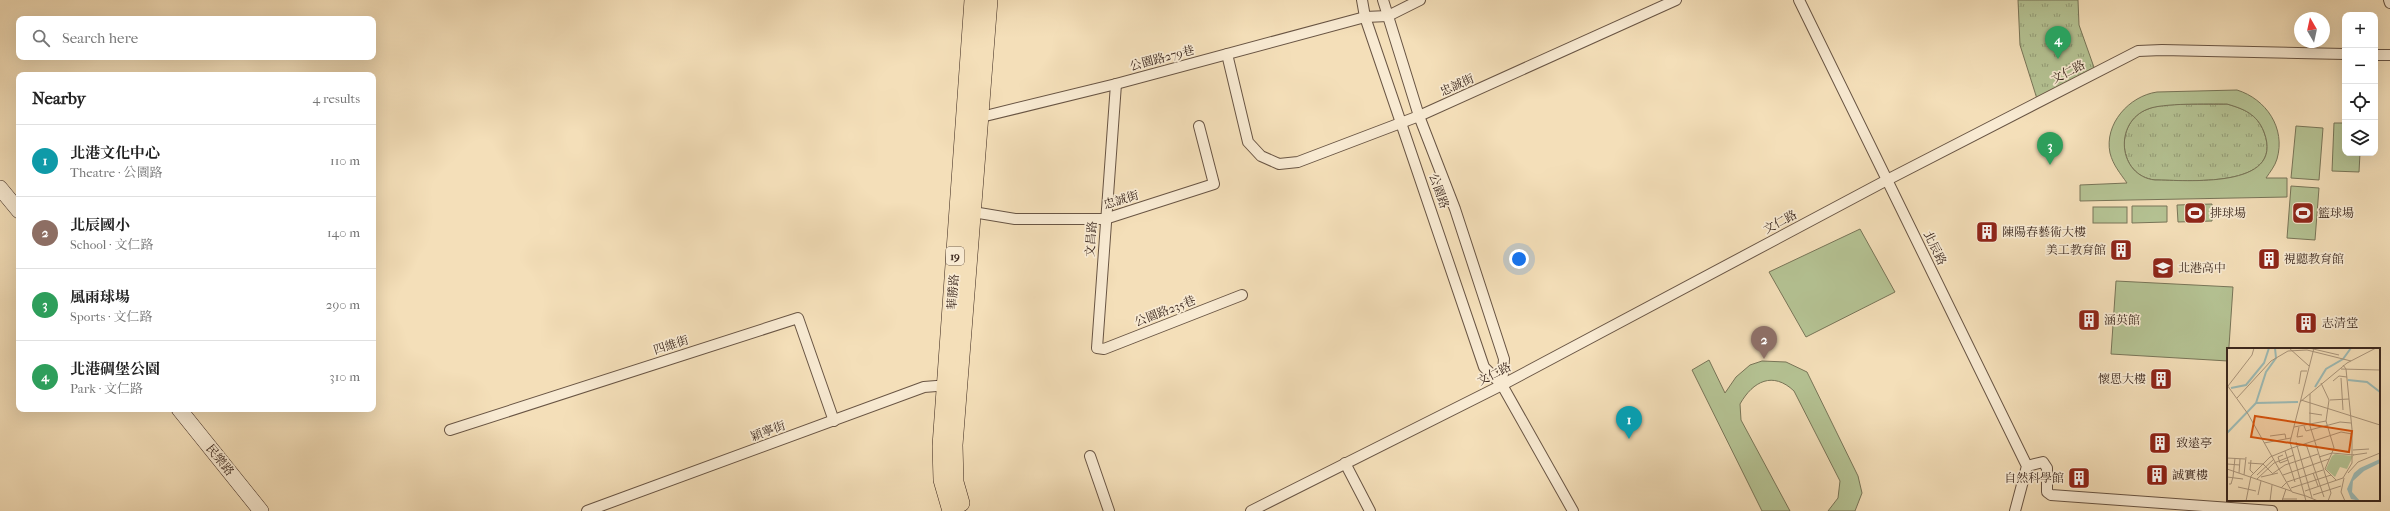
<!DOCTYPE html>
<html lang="en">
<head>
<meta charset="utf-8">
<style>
	body { margin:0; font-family:"IM FELL French Canon","Noto Serif TC",serif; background:#f2f2f2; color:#222 }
	.controls { position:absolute; right:12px; top:12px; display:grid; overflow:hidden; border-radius:8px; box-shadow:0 4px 16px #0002 }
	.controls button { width:36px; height:36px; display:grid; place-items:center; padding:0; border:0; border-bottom:1px solid #e0e0e0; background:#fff; color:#222; font:20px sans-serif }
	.compass { position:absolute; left:2294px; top:12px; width:36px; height:36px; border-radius:50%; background:#fff; box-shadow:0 4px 16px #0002; rotate:351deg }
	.you { position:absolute; left:1519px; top:259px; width:14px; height:14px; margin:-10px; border:3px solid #fff; border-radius:50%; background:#1a73e8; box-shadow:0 0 0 6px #1a73e833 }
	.badge { display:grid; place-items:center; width:26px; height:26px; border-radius:50%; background:#1a73e8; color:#fff; font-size:13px; font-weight:700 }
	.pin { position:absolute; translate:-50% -33px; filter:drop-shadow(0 1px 2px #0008) }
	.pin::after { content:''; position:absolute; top:21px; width:14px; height:12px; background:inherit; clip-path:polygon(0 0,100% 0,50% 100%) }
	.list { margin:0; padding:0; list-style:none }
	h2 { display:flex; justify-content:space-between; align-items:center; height:52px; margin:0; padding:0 16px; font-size:17px }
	h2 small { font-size:13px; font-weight:400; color:#767676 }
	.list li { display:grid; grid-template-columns:26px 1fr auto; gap:12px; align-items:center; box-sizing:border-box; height:72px; padding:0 16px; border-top:1px solid #e0e0e0 }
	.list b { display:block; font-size:15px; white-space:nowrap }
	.list p { margin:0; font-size:13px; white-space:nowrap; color:#767676 }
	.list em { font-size:13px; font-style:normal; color:#767676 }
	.icon { flex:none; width:22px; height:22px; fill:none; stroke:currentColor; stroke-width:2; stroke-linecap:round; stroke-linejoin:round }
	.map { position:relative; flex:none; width:2390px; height:511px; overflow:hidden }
	.search { position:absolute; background:#fff; box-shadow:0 4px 16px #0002; left:16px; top:16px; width:360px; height:44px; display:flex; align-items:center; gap:10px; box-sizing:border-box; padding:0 14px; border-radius:8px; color:#767676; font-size:15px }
	.panel { position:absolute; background:#fff; box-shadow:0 4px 16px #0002; left:16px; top:72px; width:360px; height:340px; border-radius:8px }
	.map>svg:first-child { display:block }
	.grass { fill:url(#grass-tufts); stroke:#787558 }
	.garden { fill:#b5c394; stroke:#787558; fill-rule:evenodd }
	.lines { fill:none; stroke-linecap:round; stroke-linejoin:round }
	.minor-casing { stroke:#695544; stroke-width:12 }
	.secondary-casing { stroke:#3b271d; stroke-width:16 }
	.primary-casing { stroke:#3b271d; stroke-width:18 }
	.minor { stroke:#f8ead2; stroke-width:10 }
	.secondary { stroke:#f8ead2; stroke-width:15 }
	.primary { stroke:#f4dfb9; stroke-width:17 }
	.labels { text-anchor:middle; stroke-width:3.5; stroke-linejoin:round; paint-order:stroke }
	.shield { fill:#f8ead2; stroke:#746253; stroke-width:1 }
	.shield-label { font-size:11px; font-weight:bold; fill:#3b271d }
	.street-label { font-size:12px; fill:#3b271d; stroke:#f8ead2 }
	.poi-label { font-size:12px; fill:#3b271d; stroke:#f8ead2; text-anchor:start }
	.inset-river { fill:none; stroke:#9dbbb6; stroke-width:2 }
	.inset-road { fill:none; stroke:#aa957b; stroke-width:1 }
	.view { fill:#d7540e; fill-opacity:0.15; stroke:#d7540e; stroke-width:2 }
	.inset-edge { fill:none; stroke:#3b271d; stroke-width:2 }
</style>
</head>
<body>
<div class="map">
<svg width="2390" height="511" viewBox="0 0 2390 511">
	<defs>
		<pattern id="grass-tufts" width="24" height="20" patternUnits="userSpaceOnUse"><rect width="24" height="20" fill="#b5c394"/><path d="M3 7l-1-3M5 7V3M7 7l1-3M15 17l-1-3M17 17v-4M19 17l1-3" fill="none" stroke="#949e78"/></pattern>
	</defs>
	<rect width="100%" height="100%" fill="#f4dfb9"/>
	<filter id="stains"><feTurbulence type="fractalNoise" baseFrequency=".005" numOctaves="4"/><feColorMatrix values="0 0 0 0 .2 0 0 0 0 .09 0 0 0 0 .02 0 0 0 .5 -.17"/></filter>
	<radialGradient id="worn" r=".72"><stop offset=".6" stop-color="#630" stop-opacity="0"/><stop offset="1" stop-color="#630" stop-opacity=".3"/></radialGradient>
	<g class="grass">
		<path d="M2018 0H2078L2079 25 2096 73 2038 102 2020 45Z"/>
		<path d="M2227 104C2244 109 2257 114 2264 132 2286 190 2185 180 2155 180 2118 176 2113 122 2148 109 2164 102 2207 105 2227 104Z"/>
	</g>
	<g class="garden">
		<path d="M2237 90C2266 99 2286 128 2277 159 2275 166 2270 172 2266 178H2287V197L2080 201V185L2127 183C2120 173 2113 165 2110 153 2104 124 2129 96 2157 92ZM2227 104C2244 109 2257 114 2264 132 2286 190 2185 180 2155 180 2118 176 2113 122 2148 109 2162 103 2209 104 2227 104Z"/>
		<path d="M2334 123H2345V153H2360L2359 172 2332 171Z"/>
		<path d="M2296 126 2323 128 2319 180 2291 178Z"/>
		<path d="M2291 186 2319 188 2315 240 2287 238Z"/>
		<path d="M2212 204V221L2178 222 2177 205Z"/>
		<path d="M2132 206H2167V222L2132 223Z"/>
		<rect x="2093" y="207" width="34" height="16"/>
		<path d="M1860 229 1895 292 1806 337 1769 272Z"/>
		<path d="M2116 281 2233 287 2228 361 2111 354Z"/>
		<path d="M1709 360 1725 393 1736 377 1750 365 1762 361 1786 362 1807 372 1858 476 1862 493 1855 511H1828L1838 498 1840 481 1794 391C1773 371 1753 381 1740 404L1741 420 1790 511H1762L1692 370Z"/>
	</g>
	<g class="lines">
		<g class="minor-casing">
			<g id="minor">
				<path d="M1362 0 1365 17 1484 367 1502 385 1573 511"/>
				<path d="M1383 0 1419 116 1455 209 1504 359 1502 385"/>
				<path d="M1799 0 2027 466 2015 511"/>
				<path d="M2389 0 2390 3"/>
				<path d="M1227 54 1248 142 1261 156 1279 164 1298 162 1419 116 1676 0"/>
				<path d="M2375 55H2390"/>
				<path d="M1116 84 1097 348 1104 349 1242 295"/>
				<path d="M977 118 1116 84 1365 17 1388 16 1420 0"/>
				<path d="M973 212 1015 219H1105L1214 184 1199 126"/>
				<path d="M450 430 798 318 834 421"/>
				<path d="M1090 456 1109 511"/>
				<path d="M1345 463 1370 511"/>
				<path d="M2027 466 2043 462 2047 468V492L2051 495 2272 511"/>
				<path d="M587 511 924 387 949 385"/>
				<path d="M1251 511 1502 385 1887 180 2138 51 2162 50 2345 54"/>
			</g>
		</g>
		<g class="secondary-casing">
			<g id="secondary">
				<path d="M0 188 19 211"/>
				<path d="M179 409 261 511"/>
			</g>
		</g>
		<g class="primary-casing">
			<g id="primary">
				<path d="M961 503 955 482 954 445 989 0"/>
				<path d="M951 511 942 480 941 446 973 0"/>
			</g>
		</g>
		<use href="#minor" class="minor"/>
		<use href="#secondary" class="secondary"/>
		<use href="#primary" class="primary"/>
	</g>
	<defs>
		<g id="stadium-square" transform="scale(1.15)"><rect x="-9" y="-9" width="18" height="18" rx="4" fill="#8f2418" stroke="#f8ead2"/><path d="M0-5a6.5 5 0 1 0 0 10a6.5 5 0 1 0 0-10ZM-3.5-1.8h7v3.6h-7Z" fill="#fff"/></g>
		<g id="building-square" transform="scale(1.15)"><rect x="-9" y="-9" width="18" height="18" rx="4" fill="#8f2418" stroke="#f8ead2"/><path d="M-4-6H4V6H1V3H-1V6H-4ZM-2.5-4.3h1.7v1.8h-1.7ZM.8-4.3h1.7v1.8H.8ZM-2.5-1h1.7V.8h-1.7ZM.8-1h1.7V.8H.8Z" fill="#fff"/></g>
		<g id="school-square" transform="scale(1.15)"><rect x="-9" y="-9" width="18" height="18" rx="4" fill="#8f2418" stroke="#f8ead2"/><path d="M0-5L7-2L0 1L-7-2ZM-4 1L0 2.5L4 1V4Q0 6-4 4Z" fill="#fff"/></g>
	</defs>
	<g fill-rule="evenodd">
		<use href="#stadium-square" x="2195" y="213"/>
		<use href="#stadium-square" x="2303" y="213"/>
		<use href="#building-square" x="1987" y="232"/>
		<use href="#building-square" x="2121" y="250"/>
		<use href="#building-square" x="2269" y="259"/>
		<use href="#school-square" x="2163" y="268"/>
		<use href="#building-square" x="2089" y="320"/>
		<use href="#building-square" x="2306" y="323"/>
		<use href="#building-square" x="2161" y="379"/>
		<use href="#building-square" x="2160" y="443"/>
		<use href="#building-square" x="2157" y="475"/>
		<use href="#building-square" x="2079" y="478"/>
	</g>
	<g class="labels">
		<rect class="shield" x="946" y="247" width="18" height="18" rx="3"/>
		<g class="shield-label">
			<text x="955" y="260">19</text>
		</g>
		<g class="street-label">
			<text transform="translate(1162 58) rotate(-15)" y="4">公園路279巷</text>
			<text transform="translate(2068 72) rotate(-27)" y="4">文仁路</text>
			<text transform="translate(1457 85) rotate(-24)" y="4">忠誠街</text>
			<text transform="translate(1439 191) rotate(71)" y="4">公園路</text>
			<text transform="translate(1121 200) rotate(-17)" y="4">忠誠街</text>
			<text transform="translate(1780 222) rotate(-28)" y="4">文仁路</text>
			<text transform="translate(1091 239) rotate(-86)" y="4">文昌路</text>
			<text transform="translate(1935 248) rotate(64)" y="4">北辰路</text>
			<text transform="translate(953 292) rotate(-86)" y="4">華勝路</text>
			<text transform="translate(1165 311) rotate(-21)" y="4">公園路235巷</text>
			<text transform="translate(671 345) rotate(-18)" y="4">四維街</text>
			<text transform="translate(1494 374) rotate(-27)" y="4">文仁路</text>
			<text transform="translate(768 431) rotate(-20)" y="4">穎寧街</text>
			<text transform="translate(220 460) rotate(51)" y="4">民樂路</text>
		</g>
		<g class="poi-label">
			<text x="2210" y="217">排球場</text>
			<text x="2318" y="217">籃球場</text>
			<text x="2002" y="236">陳陽春藝術大樓</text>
			<text x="2106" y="254" text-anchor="end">美工教育館</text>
			<text x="2284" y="263">視聽教育館</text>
			<text x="2178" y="272">北港高中</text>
			<text x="2104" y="324">涵英館</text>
			<text x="2322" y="327">志清堂</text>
			<text x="2146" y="383" text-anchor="end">懷恩大樓</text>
			<text x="2176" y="447">致遠亭</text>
			<text x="2172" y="479">誠實樓</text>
			<text x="2064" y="482" text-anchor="end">自然科學館</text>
		</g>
	</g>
	<g transform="translate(2227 348)">
		<rect width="153" height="153" fill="#f4dfb9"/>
		<path d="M108 106 126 108 120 121 113 119 108 129 99 121 105 108Z" fill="#b5c394"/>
		<path d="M153 111V115L137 123 126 133 125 144 133 153 124 151 120 141 127 125 133 120Z" fill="#9dbbb6"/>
		<path class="inset-river" d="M121 32 140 34 153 44M88 39 99 21 116 11 124 0M4 40 19 37 37 15 42 0M29 55 39 24 49 10 48 0M0 85 29 55 71 54"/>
		<path class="inset-road" d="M62 0 82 18M82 0 112 7M114 21 153 22M114 30 116 62M106 33 112 28 120 29M94 35 102 52 99 73 107 100 98 121M72 36 74 23H80M0 37 21 66 65 144 79 148M1 38 25 7 27 0M83 46V78L104 145 101 153M10 50 44 13 61 3 80 2 124 13M74 52 153 77M103 52 122 51M73 54 120 15 149 0M82 65 95 67M77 78 79 83 113 74 124 75M67 79 99 73M72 79 70 89 76 88M43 88 58 86 59 91M69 94 85 150M37 95 64 90M79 96 97 149M65 100 114 84 125 86M126 102 142 101M58 103 68 134M56 107 51 109 53 115 61 112M126 107 140 105M92 109 105 105 127 107M0 110 18 111M24 112 23 122 26 125M21 115 36 116 45 125M0 116 13 117M0 121 64 143M98 121 109 132M12 125 13 111M86 125 91 138M121 125 131 114 153 105M45 126 58 117 91 106M17 127 19 109M30 127 47 111M56 127 102 111M0 129 16 131M34 129 51 125M117 130 114 144 118 153M30 131 47 115 67 107M2 136H4L6 129 8 110M11 139 29 143M54 140 60 134 96 122M64 140 104 127M78 143 116 130 125 115V81L119 21 116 17M31 147 34 133M86 147 114 138M79 148 91 153M55 151H70M19 153 24 128 43 109 65 100M43 153 45 137M55 153 59 141M79 153 63 94 87 0"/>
		<path class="view" d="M28 68 125 83 122 104 24 89Z"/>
		<rect width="153" height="153" class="inset-edge"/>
	</g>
	<rect width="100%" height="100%" filter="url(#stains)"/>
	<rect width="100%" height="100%" fill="url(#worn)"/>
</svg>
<div class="controls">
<button>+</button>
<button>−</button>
<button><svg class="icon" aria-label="locate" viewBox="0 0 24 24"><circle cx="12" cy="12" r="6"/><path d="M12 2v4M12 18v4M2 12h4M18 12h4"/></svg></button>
<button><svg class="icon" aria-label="layers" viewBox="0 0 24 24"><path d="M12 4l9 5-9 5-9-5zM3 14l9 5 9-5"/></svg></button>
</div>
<svg class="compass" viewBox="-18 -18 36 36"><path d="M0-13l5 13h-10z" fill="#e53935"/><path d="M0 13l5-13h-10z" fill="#767676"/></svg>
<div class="you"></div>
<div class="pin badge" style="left:1629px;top:439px;background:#0f9aa8">1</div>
<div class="pin badge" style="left:1764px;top:359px;background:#8d6e63">2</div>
<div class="pin badge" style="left:2050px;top:165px;background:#2e9e5b">3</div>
<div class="pin badge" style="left:2058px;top:59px;background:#2e9e5b">4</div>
<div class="search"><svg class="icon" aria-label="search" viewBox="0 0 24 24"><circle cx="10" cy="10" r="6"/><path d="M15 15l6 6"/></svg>Search here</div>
<section class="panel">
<h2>Nearby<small>4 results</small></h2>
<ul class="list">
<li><span class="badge" style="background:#0f9aa8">1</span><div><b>北港文化中心</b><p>Theatre · 公園路</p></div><em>110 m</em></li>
<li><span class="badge" style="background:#8d6e63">2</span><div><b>北辰國小</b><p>School · 文仁路</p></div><em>140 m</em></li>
<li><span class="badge" style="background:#2e9e5b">3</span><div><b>風雨球場</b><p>Sports · 文仁路</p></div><em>290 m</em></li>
<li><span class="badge" style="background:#2e9e5b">4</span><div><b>北港碉堡公園</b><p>Park · 文仁路</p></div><em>310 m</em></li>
</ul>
</section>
</div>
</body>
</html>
